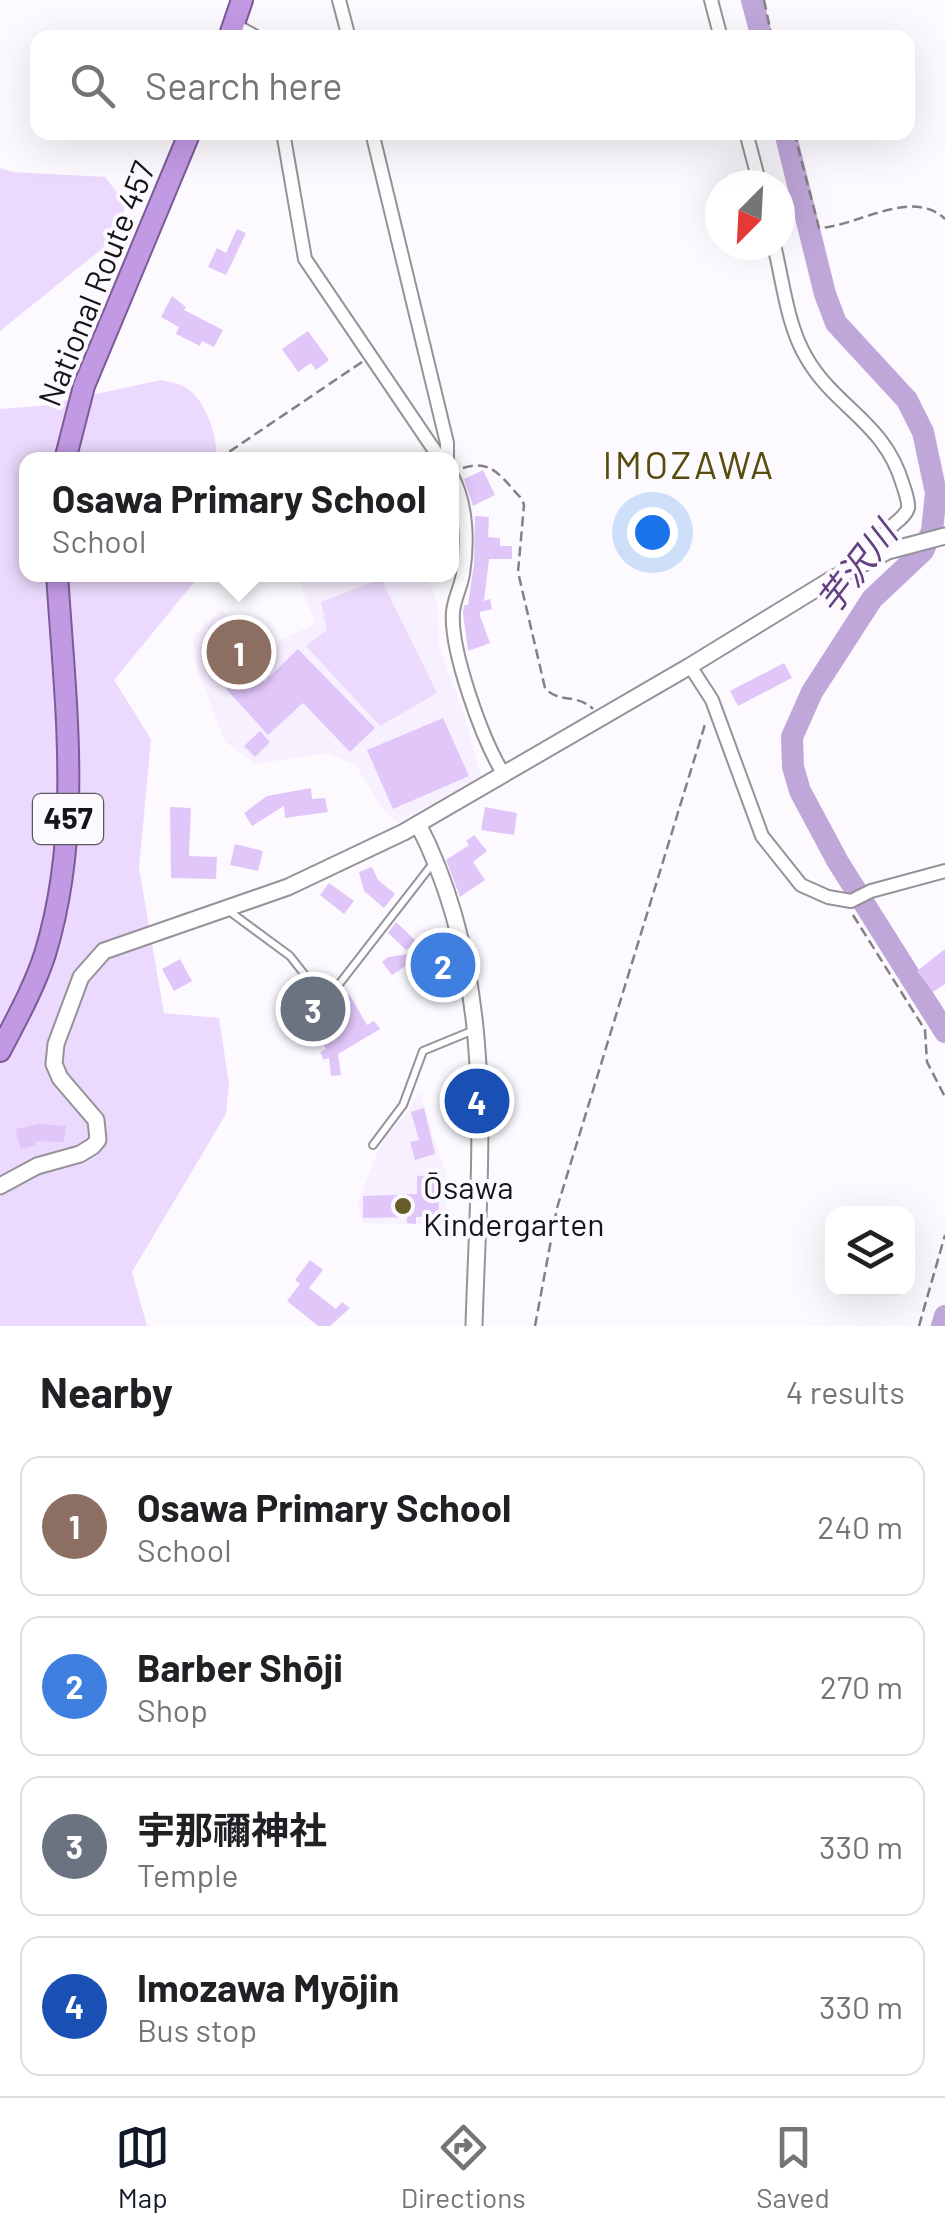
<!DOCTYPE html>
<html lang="en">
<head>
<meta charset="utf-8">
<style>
	body { margin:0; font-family:Barlow,"Noto Sans JP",sans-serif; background:#f2f2f2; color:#202124 }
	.controls { position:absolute; right:30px; bottom:30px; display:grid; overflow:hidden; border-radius:20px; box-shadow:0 10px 40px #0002 }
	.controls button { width:90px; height:90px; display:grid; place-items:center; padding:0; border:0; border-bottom:2px solid #e0e0e0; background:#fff; color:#202124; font:50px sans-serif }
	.compass { position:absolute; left:705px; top:170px; width:90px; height:90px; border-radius:50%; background:#fff; box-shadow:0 10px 40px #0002; rotate:204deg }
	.you { position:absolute; left:652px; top:532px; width:35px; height:35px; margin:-25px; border:8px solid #fff; border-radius:50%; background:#1a73e8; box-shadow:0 0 0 15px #1a73e833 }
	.badge { display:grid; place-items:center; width:65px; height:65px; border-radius:50%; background:#111827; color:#fff; font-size:32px; font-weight:700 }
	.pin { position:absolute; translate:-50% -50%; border:5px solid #fff; box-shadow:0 2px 10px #0006 }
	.popup { position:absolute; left:19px; top:452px; width:440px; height:130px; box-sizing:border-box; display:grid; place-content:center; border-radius:20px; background:#fff; filter:drop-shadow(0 2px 8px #0005); font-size:32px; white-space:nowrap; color:#757577 }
	.popup b { font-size:38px; color:#202124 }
	.popup::after { content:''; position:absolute; left:50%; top:100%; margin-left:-20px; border:20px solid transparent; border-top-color:#fff }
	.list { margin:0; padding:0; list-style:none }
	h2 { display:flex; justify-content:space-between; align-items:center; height:130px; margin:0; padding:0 40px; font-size:42px }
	h2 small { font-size:32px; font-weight:400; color:#757577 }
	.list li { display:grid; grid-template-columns:65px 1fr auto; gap:30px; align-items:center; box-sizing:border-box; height:140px; margin:0 20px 20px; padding:0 20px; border:2px solid #e0e0e0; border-radius:20px }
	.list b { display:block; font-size:38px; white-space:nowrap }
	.list p { margin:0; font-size:32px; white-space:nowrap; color:#757577 }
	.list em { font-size:32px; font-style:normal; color:#757577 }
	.icon { flex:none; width:55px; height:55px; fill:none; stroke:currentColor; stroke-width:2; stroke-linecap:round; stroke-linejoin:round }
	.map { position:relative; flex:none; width:945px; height:1326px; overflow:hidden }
	.search { position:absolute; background:#fff; box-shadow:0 10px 40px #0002; left:30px; right:30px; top:30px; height:110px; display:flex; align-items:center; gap:25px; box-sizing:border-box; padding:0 35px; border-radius:20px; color:#757577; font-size:38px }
	.sheet { height:770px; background:#fff }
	nav { display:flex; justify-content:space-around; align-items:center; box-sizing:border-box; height:140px; border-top:2px solid #e0e0e0; background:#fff; font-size:28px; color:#757577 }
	nav a { display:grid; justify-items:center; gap:5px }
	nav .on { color:#111827 }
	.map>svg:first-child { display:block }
	.built { fill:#f7f0ff }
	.green { fill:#ebdafd }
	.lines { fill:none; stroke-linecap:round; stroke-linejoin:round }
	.river { stroke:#c0a7da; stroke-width:22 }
	.building { fill:#e1c6fa }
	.service-casing { stroke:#96929a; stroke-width:10 }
	.minor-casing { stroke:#96929a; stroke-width:16 }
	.tertiary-casing { stroke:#96929a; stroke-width:19 }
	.trunk-casing { stroke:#7b5b98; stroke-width:24 }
	.path { stroke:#838184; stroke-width:2.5; stroke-dasharray:10 5; stroke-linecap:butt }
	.service { stroke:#fff; stroke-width:6 }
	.minor { stroke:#fff; stroke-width:12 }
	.tertiary { stroke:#fff; stroke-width:15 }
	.trunk { stroke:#c29ae4; stroke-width:20 }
	.poi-dot { fill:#665c28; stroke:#fcfaff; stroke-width:4 }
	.labels { text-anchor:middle; stroke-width:8; stroke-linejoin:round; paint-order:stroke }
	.shield { fill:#fcfaff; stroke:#5b595d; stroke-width:2.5 }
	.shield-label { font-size:30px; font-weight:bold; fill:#161417 }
	.street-label { font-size:32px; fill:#161417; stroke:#fcfaff }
	.poi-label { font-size:32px; fill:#161417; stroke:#fcfaff; text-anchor:start }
	.water-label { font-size:35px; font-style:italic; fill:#62417f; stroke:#fcfaff }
	.quarter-label { font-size:38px; letter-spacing:2.5px; fill:#594d0e; stroke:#fcfaff }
</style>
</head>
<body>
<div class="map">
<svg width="945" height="1326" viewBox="0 0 945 1326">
	<rect width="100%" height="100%" fill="#fcfaff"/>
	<g class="built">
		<path d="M296 575H426L438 604 439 647 465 717 481 777 398 822 382 809 356 765 327 753 256 764 225 742 196 665 193 637 221 609 261 648 316 624Z"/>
		<path d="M419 1091 446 1175V1225L362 1223 358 1201 372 1166 385 1137 408 1112Z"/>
	</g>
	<g class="green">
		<path d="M0 168 13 172 105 177 126 204 119 227 103 248 0 331Z"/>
		<path d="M161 380C168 382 178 383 185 387 205 398 219 438 216 459L26 460V574L200 575 114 680 151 739 139 868 164 1013 219 1018 229 1084 226 1114 132 1272 147 1326H0V409L40 406Z"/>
		<path d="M381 579 437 693 380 726 306 646 327 630 321 602Z"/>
	</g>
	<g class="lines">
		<g class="river">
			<path d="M752 0 762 38"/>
			<path d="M785 132 825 294 836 323 907 400 923 432 936 493 932 531 923 551 872 599 812 692 792 737 793 767 800 791 838 862 945 1032"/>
			<path d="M942 1326 945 1316"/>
		</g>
	</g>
	<g class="building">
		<path d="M237 229 246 233 226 275 208 267 217 248 226 253Z"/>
		<path d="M172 296 186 307 184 310 223 330 214 347 202 341 200 346 176 334 179 327 161 317Z"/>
		<path d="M308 331 329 360 316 370 311 363 298 372 282 349Z"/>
		<path d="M483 470 495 495 473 506 464 479Z"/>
		<path d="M475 516 489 517 488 537 500 538V546H512V559H489L484 601 490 599 492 609 480 612V616L490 643 468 651 463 613 464 605H468L474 563Z"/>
		<path d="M223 626 248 653 242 658 264 682 298 649 375 728 350 752 303 703 268 735 219 681 234 668 208 639Z"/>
		<path d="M784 663 792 678 738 706 730 691Z"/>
		<path d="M443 718 469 776 393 809 367 750Z"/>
		<path d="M260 731 270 742 255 757 244 746Z"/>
		<path d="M311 788 312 799 325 798 328 812 285 818 284 806 252 826 244 813 267 796Z"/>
		<path d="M170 807 191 808 189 856 217 857 216 879 171 878Z"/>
		<path d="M485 807 517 813 514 835 481 830Z"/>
		<path d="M474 835 487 851 473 862 485 880 460 897 446 860 469 845 466 841Z"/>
		<path d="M235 844 263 851 258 871 230 865Z"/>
		<path d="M372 867 378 880 395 894 384 908 364 891 359 872Z"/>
		<path d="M329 883 354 901 344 914 320 895Z"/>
		<path d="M396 922 416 941 406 950 388 933Z"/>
		<path d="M447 948 452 981 436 984 430 950Z"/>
		<path d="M945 949V984L933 992 917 971Z"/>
		<path d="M428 951 392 975 382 962 388 957Z"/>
		<path d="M180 959 192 981 174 991 162 969Z"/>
		<path d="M310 991 322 1010 349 994 367 1025 374 1021 380 1029 338 1054 341 1075 331 1076 329 1058 324 1060 320 1052 326 1049 296 999Z"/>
		<path d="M424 1108 435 1154 415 1160 410 1142 419 1140 411 1112Z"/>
		<path d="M39 1124 66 1126 64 1142 35 1141 36 1145 21 1149 15 1129Z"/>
		<path d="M438 1175 439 1216 416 1217V1224L407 1223V1217L363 1218V1196L417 1194V1176Z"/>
		<path d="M310 1260 323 1270 309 1288 336 1309 342 1302 350 1308 330 1326H318L287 1301 300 1284 295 1280Z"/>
	</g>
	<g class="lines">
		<g class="service-casing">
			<g id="service">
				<path d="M229 911 290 956 312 984 322 991 340 983 434 862"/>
				<path d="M373 1145 403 1105 423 1051 474 1030"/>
			</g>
		</g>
		<g class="minor-casing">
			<g id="minor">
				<path d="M339 0 349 38"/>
				<path d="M711 0 721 38"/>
				<path d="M234 25 258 38"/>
				<path d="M283 132 305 259 441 460"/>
				<path d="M372 132 447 443V460"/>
				<path d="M746 132 760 185"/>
				<path d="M774 245C783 281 787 325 806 357 835 408 885 422 903 485 905 491 909 502 908 508 905 519 888 526 883 536L888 551"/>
				<path d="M452 476C467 505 468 542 463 574 461 587 454 599 453 612 450 650 482 739 503 773"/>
				<path d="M690 666 712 700 762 836 801 885 828 897 851 901 871 891 945 871"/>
			</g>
		</g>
		<g class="tertiary-casing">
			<g id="tertiary">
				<path d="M418 824C499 981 479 1155 474 1326"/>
				<path d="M0 1186 37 1166 80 1154 93 1146 98 1140 96 1120 60 1078 54 1064 56 1044 81 977 104 951 288 887 404 832 690 666 832 579 888 551 945 536"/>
			</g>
		</g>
		<g class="trunk-casing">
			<g id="trunk">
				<path d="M229 38 242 0"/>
				<path d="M65 460 84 386 190 132"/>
				<path d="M0 1051C16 1020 34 988 45 954 83 830 65 701 57 574"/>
			</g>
		</g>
		<g class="path">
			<path d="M764 0 772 38"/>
			<path d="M794 132 819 228C856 227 912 187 945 219"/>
			<path d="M217 460 362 362"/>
			<path d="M463 468C493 458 502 479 522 499L524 505 518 572 545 688C559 704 577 693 593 709"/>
			<path d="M853 915 925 1030 927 1062 945 1097"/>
			<path d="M535 1326 557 1208 706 721"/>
			<path d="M919 1326 945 1235"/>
		</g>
		<use href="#service" class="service"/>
		<use href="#minor" class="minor"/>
		<use href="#tertiary" class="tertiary"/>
		<use href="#trunk" class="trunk"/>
	</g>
	<circle class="poi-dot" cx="403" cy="1206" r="10"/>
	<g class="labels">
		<rect class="shield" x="33" y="794" width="70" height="50" rx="8"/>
		<g class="shield-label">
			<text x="68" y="829">457</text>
		</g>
		<g class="street-label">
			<text transform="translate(97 284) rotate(-68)" y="11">National Route 457</text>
		</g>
		<g class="poi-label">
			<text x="423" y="1199">Ōsawa<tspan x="423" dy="37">Kindergarten</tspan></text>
		</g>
		<g class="water-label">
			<text transform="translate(857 568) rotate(-52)" y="12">芋沢川</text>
		</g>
		<g class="quarter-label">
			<text x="689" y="479">IMOZAWA</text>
		</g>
	</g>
</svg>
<div class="controls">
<button><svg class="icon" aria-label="layers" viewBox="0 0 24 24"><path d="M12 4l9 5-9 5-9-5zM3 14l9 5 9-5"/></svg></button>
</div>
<svg class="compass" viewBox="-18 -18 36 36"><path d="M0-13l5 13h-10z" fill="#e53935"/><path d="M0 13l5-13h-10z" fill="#757577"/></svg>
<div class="you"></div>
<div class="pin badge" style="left:239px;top:652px;background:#8d6e63">1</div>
<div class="popup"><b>Osawa Primary School</b>School</div>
<div class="pin badge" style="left:443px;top:965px;background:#3f7fe0">2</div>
<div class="pin badge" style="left:313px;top:1009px;background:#6b7280">3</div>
<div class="pin badge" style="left:477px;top:1101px;background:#1a4fb4">4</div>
<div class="search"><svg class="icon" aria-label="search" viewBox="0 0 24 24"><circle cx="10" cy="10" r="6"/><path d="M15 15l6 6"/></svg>Search here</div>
</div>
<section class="sheet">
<h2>Nearby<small>4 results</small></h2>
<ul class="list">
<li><span class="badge" style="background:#8d6e63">1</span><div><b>Osawa Primary School</b><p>School</p></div><em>240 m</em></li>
<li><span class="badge" style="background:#3f7fe0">2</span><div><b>Barber Shōji</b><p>Shop</p></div><em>270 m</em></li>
<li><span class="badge" style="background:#6b7280">3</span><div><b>宇那禰神社</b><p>Temple</p></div><em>330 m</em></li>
<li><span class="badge" style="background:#1a4fb4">4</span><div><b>Imozawa Myōjin</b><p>Bus stop</p></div><em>330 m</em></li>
</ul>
</section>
<nav>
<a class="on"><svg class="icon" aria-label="map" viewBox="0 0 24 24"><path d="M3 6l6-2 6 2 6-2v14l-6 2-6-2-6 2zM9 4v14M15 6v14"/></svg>Map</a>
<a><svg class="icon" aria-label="directions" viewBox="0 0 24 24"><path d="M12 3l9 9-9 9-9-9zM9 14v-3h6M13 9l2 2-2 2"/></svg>Directions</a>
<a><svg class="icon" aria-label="saved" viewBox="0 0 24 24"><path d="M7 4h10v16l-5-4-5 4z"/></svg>Saved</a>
</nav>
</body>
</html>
